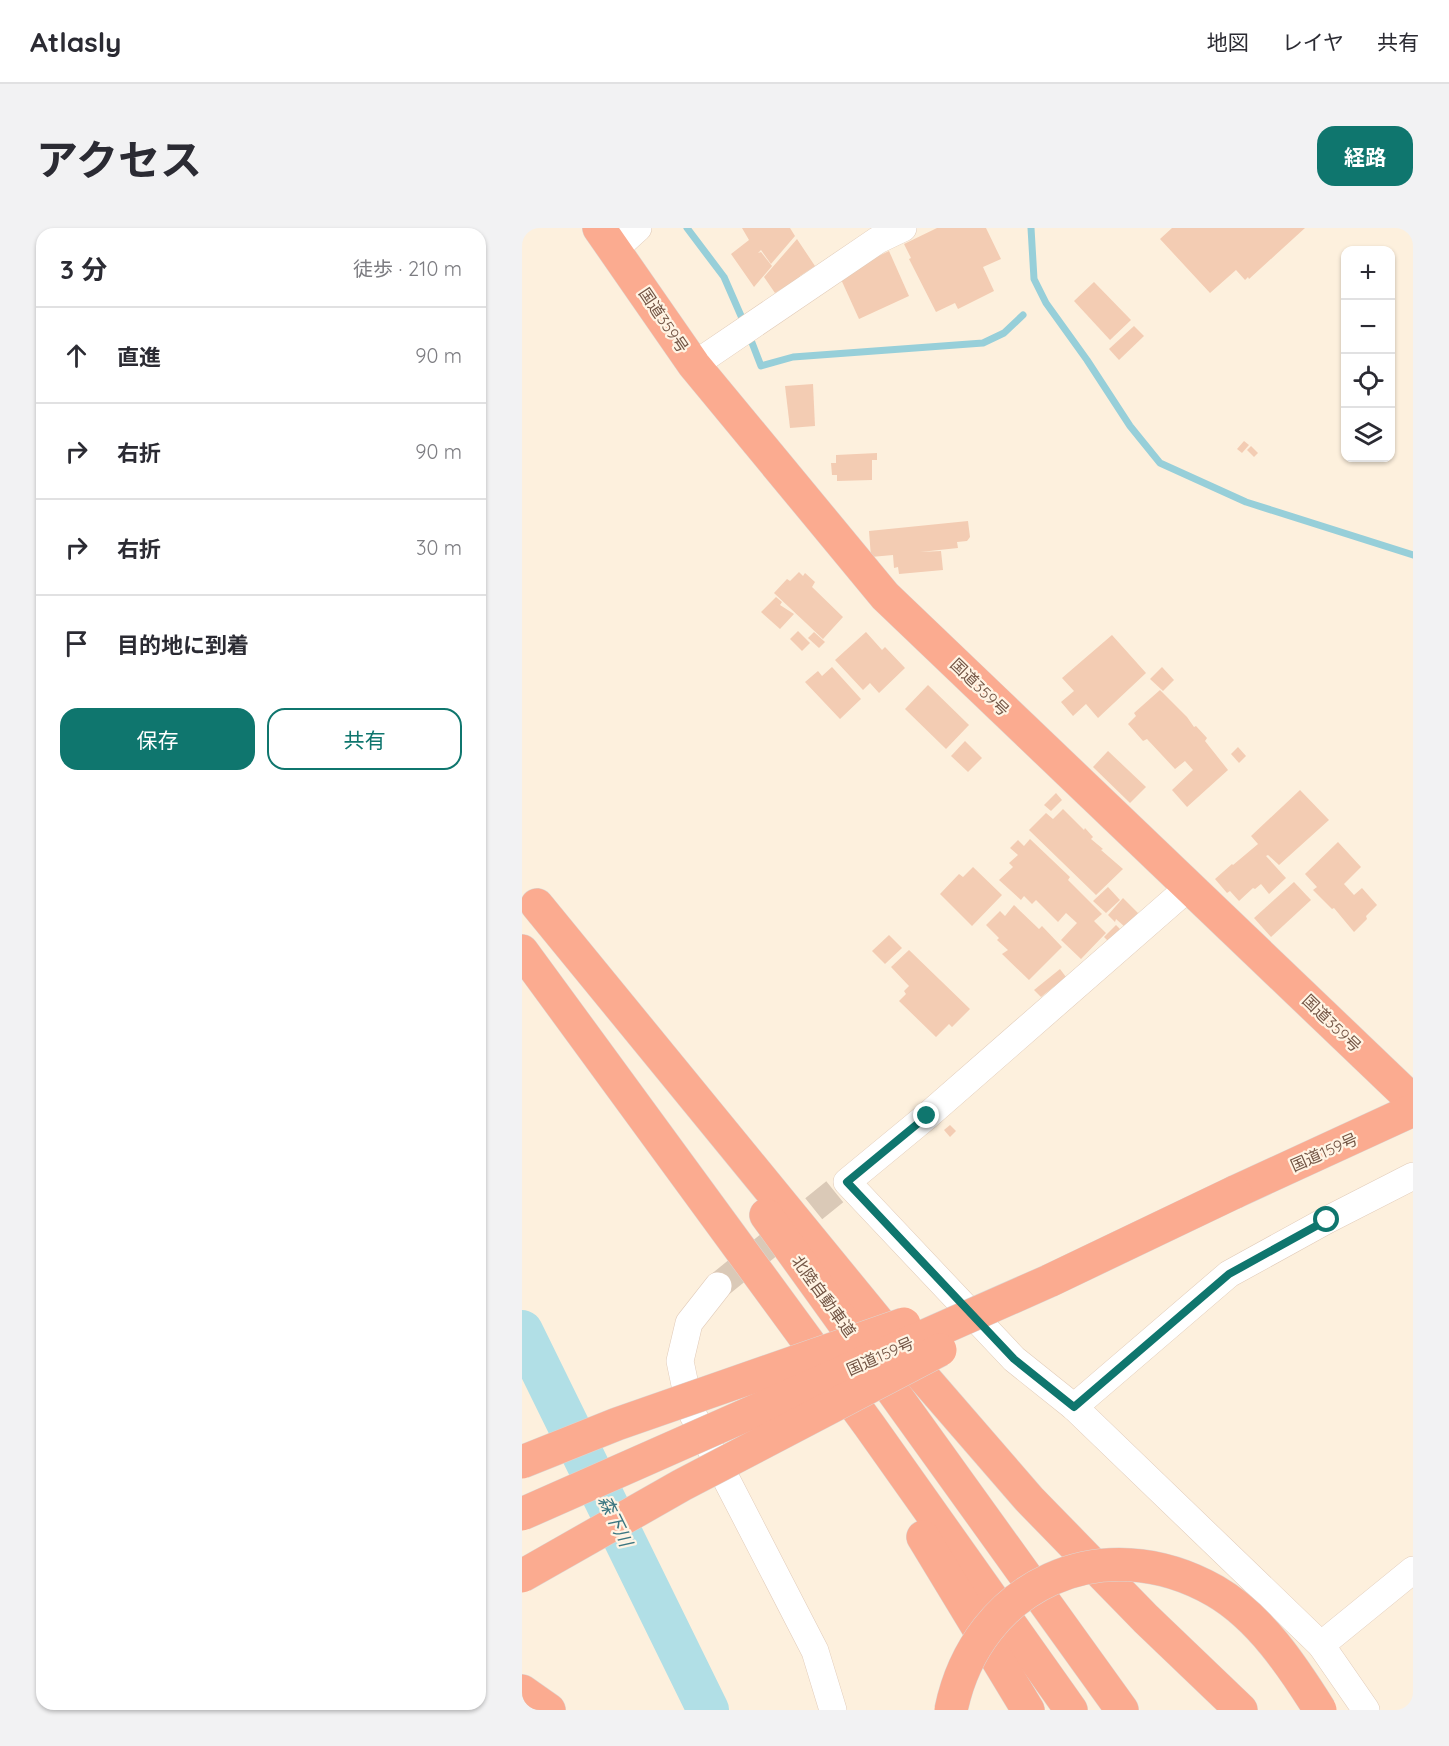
<!DOCTYPE html>
<html lang="ja">
<head>
<meta charset="utf-8">
<style>
	body { margin:0; font-family:Quicksand,"Noto Sans JP",sans-serif; background:#f2f2f3; color:#2b2b33 }
	.controls { position:absolute; right:18px; top:18px; display:grid; overflow:hidden; border-radius:12px; box-shadow:0 2px 4px #0004 }
	.controls button { width:54px; height:54px; display:grid; place-items:center; padding:0; border:0; border-bottom:2px solid #e1e1e2; background:#fff; color:#2b2b33; font:30px sans-serif }
	.stop { position:absolute; width:18px; height:18px; margin:-14px; border:4px solid #0f766e; border-radius:50%; background:#fff }
	.stop.end { background:#0f766e; border-color:#fff; box-shadow:0 2px 6px #0008 }
	.list { margin:0; padding:0; list-style:none }
	h2 { display:flex; justify-content:space-between; align-items:center; height:78px; margin:0; padding:0 24px; font-size:26px }
	h2 small { font-size:20px; font-weight:400; color:#7c7c81 }
	.list li { display:grid; grid-template-columns:39px 1fr auto; gap:18px; align-items:center; box-sizing:border-box; height:96px; padding:0 24px; border-top:2px solid #e1e1e2 }
	.list b { display:block; font-size:22px; white-space:nowrap }
	.list em { font-size:20px; font-style:normal; color:#7c7c81 }
	.actions { display:flex; gap:12px; padding:18px 24px }
	.actions a { flex:1; padding:14px 0; border:2px solid #0f766e; border-radius:18px; text-align:center; font-size:21px; color:#0f766e }
	.actions .main { background:#0f766e; color:#fff }
	.icon { flex:none; width:33px; height:33px; fill:none; stroke:currentColor; stroke-width:2; stroke-linecap:round; stroke-linejoin:round }
	.map { position:relative; flex:none; width:891px; height:1482px; overflow:hidden; border-radius:18px }
	header { display:flex; align-items:center; gap:36px; box-sizing:border-box; height:84px; padding:0 30px; background:#fff; border-bottom:2px solid #e1e1e2 }
	header strong { font-size:28px }
	nav { display:flex; gap:33px; margin-inline-start:auto; font-size:21px }
	.intro { display:flex; align-items:center; justify-content:space-between; box-sizing:border-box; height:144px; padding:0 36px }
	h1 { margin:0; font-size:42px }
	.button { padding:15px 27px; border-radius:18px; background:#0f766e; color:#fff; font-size:21px; font-weight:700 }
	main { display:flex; gap:36px; padding:0 36px }
	aside { flex:1; background:#fff; border-radius:18px; box-shadow:0 2px 4px #0004 }
	.map>svg:first-child { display:block }
	.lines { fill:none; stroke-linecap:round; stroke-linejoin:round }
	.stream { stroke:#97cfd9; stroke-width:7 }
	.river { stroke:#b1dfe6; stroke-width:42 }
	.building { fill:#f3ccb3 }
	.minor-tunnel { stroke:#dac9b7; stroke-width:27; stroke-dasharray:27 14; stroke-linecap:butt }
	.minor-casing { stroke:#e1cbb9; stroke-width:28 }
	.highway-casing { stroke:#ddd6d2; stroke-width:34 }
	.minor { stroke:#fff; stroke-width:27 }
	.highway { stroke:#fbab90; stroke-width:33 }
	.highway-bridge-casing { stroke:#ddd6d2; stroke-width:34; stroke-linecap:butt }
	.highway-bridge { stroke:#fbab90; stroke-width:33 }
	.route { stroke:#0f766e; stroke-width:8 }
	.labels { text-anchor:middle; stroke-width:4.5; stroke-linejoin:round; paint-order:stroke }
	.street-label { font-size:16px; fill:#735545; stroke:#fff4e4 }
	.water-label { font-size:18px; font-style:italic; fill:#3b7681; stroke:#fff4e4 }
</style>
</head>
<body>
<header>
<strong>Atlasly</strong>
<nav><a>地図</a><a>レイヤ</a><a>共有</a></nav>
</header>
<div class="intro"><h1>アクセス</h1><a class="button">経路</a></div>
<main>
<aside>
<h2>3 分<small>徒歩 · 210 m</small></h2>
<ul class="list">
<li><svg class="icon" aria-label="ahead" viewBox="0 0 24 24"><path d="M12 20V5M6 11l6-6 6 6"/></svg><div><b>直進</b></div><em>90 m</em></li>
<li><svg class="icon" aria-label="right" viewBox="0 0 24 24"><path d="M7 20v-9h11M14 6l5 5-5 5"/></svg><div><b>右折</b></div><em>90 m</em></li>
<li><svg class="icon" aria-label="right" viewBox="0 0 24 24"><path d="M7 20v-9h11M14 6l5 5-5 5"/></svg><div><b>右折</b></div><em>30 m</em></li>
<li><svg class="icon" aria-label="arrive" viewBox="0 0 24 24"><path d="M6 21V4h12l-3 4 3 4H6"/></svg><div><b>目的地に到着</b></div></li>
</ul>
<div class="actions"><a class="main">保存</a><a>共有</a></div>
</aside>
<div class="map">
<svg width="891" height="1482" viewBox="0 0 891 1482">
	<rect width="100%" height="100%" fill="#fdf0dd"/>
	<g class="lines">
		<g class="stream">
			<path d="M165 0 202 49 223 97"/>
			<path d="M509 0 512 51 524 75 565 132 608 198 638 235 724 274 891 327"/>
			<path d="M227 107 239 138 271 129 461 115 482 105 501 87"/>
		</g>
		<path class="river" d="M0 1103 186 1482"/>
	</g>
	<g class="building">
		<path d="M220 0H268L273 8 249 36 239 22 236 25 239 24 250 38 232 59 209 26 227 12Z"/>
		<path d="M415 0H464L479 31 461 39 472 63 436 81 433 75 414 84 387 31 389 30 382 16Z"/>
		<path d="M650 0H783L727 51 726 49 723 52 714 42 688 65 638 11Z"/>
		<path d="M275 11 293 38 278 48 279 49 253 65 242 49Z"/>
		<path d="M367 23 387 68 337 91 317 47Z"/>
		<path d="M572 54 609 92 588 112 552 73Z"/>
		<path d="M612 98 622 108 597 132 587 121Z"/>
		<path d="M291 156 293 198 268 200 263 158Z"/>
		<path d="M722 213 727 217 720 225 715 221Z"/>
		<path d="M729 218 736 225 732 229 725 222Z"/>
		<path d="M355 225V232H350V252L315 253V247H310L309 235H314V227Z"/>
		<path d="M446 293 448 309 445 313 435 314 436 320 398 324 419 323 421 342 377 346 376 339 372 340 371 327 349 329 347 303Z"/>
		<path d="M277 344 281 348 283 345 293 354 290 359 321 389 301 411 252 365 265 351 268 353Z"/>
		<path d="M254 369 260 374 258 377 272 386 258 401 239 384Z"/>
		<path d="M276 403 288 415 280 423 268 411Z"/>
		<path d="M292 404 303 414 297 420 286 410Z"/>
		<path d="M344 404 360 422 363 419 383 440 357 465 348 455 341 462 313 432Z"/>
		<path d="M590 407 624 445 576 490 564 476 551 488 539 474 552 463 540 450Z"/>
		<path d="M310 439 339 471 318 491 283 454 296 443 300 448Z"/>
		<path d="M640 439 652 452 641 463 628 451Z"/>
		<path d="M406 457 447 497 424 521 383 481Z"/>
		<path d="M638 462 665 489 672 499 674 498 685 510 683 513 706 542 665 579 650 562 671 542 663 533 653 541 625 511 621 513 606 496 614 488 612 485Z"/>
		<path d="M443 513 460 530 446 544 429 528Z"/>
		<path d="M716 519 724 528 717 535 709 526Z"/>
		<path d="M586 523 624 559 608 575 571 539Z"/>
		<path d="M778 562 807 592 757 637 746 627 744 628 764 650 747 666 739 656 733 661 731 660 717 673 708 663 705 665 693 651 710 636 711 637 736 616 729 608Z"/>
		<path d="M534 565 540 572 529 583 522 577Z"/>
		<path d="M541 581 562 602 563 600 571 609 569 611 581 621 579 622 601 641 574 667 507 602 524 585 531 591Z"/>
		<path d="M508 611 548 649 546 652 580 686 572 693 584 705 559 731 539 712 555 695 544 685 536 694 514 672 510 676 502 668 499 672 477 652 491 639 487 635 496 627 488 620 496 612 502 618Z"/>
		<path d="M816 614 839 639 822 656 832 667 840 660 855 677 844 688 845 691 832 704 812 680 810 681 791 662 795 659 783 646Z"/>
		<path d="M451 639 480 667 450 698 418 666 437 646 441 649Z"/>
		<path d="M772 654 789 672 749 709 732 690Z"/>
		<path d="M586 659 598 672 584 685 571 673Z"/>
		<path d="M601 670 616 685 603 699 594 691 593 694 586 687Z"/>
		<path d="M492 677 517 701 520 698 540 719 507 752 480 726 486 722 475 712 477 710 464 697 478 683 483 688Z"/>
		<path d="M594 697 598 701 586 713 582 709Z"/>
		<path d="M367 707 380 720 363 736 350 723Z"/>
		<path d="M387 722 448 781 430 799 427 796 414 809 377 773 384 766 382 763 387 758 369 739Z"/>
		<path d="M538 741 544 749 519 769 512 762Z"/>
		<path d="M428 897 434 903 428 909 422 902Z"/>
	</g>
	<g class="lines">
		<path class="minor-tunnel" d="M196 1058 325 954"/>
		<g class="minor-casing">
			<g id="minor">
				<path d="M93 21 116 0"/>
				<path d="M172 137 356 12 381 0"/>
				<path d="M667 659 405 888 325 954 492 1131 552 1179 799 1417 844 1482"/>
				<path d="M196 1058 167 1095 158 1133 168 1181 293 1423 311 1482"/>
				<path d="M552 1179 707 1046 805 992 891 948"/>
				<path d="M799 1417 891 1342"/>
			</g>
		</g>
		<g class="highway-casing">
			<g id="highway">
				<path d="M77 0 172 137 363 368 891 873"/>
				<path d="M15 677 403 1151 507 1271 624 1391 719 1482"/>
				<path d="M0 723 347 1197 549 1482"/>
				<path d="M713 964 891 882"/>
				<path d="M244 987 600 1482"/>
				<path d="M401 1309 506 1482"/>
				<path d="M0 1463 27 1482"/>
			</g>
		</g>
		<use href="#minor" class="minor"/>
		<use href="#highway" class="highway"/>
		<g class="highway-bridge-casing">
			<g id="highway-bridge">
				<path d="M0 1234 95 1196 382 1096"/>
				<path d="M0 1286 527 1053 713 964"/>
				<path d="M0 1348 160 1257 418 1122"/>
				<path d="M429 1482C455 1356 581 1299 693 1363 738 1389 771 1439 798 1482"/>
			</g>
		</g>
		<use href="#highway-bridge" class="highway-bridge"/>
	</g>
	<g class="lines">
		<path class="route" d="M405 888 325 954 492 1131 552 1179 707 1046 805 992"/>
	</g>
	<g class="labels">
		<g class="street-label">
			<text transform="translate(142 92) rotate(56)" y="6">国道359号</text>
			<text transform="translate(458 459) rotate(44)" y="6">国道359号</text>
			<text transform="translate(810 795) rotate(44)" y="6">国道359号</text>
			<text transform="translate(802 924) rotate(-24)" y="6">国道159号</text>
			<text transform="translate(302 1068) rotate(54)" y="6">北陸自動車道</text>
			<text transform="translate(358 1128) rotate(-24)" y="6">国道159号</text>
		</g>
		<g class="water-label">
			<text transform="translate(93 1293) rotate(64)" y="6">森下川</text>
		</g>
	</g>
</svg>
<div class="controls">
<button>+</button>
<button>−</button>
<button><svg class="icon" aria-label="locate" viewBox="0 0 24 24"><circle cx="12" cy="12" r="6"/><path d="M12 2v4M12 18v4M2 12h4M18 12h4"/></svg></button>
<button><svg class="icon" aria-label="layers" viewBox="0 0 24 24"><path d="M12 4l9 5-9 5-9-5zM3 14l9 5 9-5"/></svg></button>
</div>
<div class="stop" style="left:805px;top:992px"></div>
<div class="stop end" style="left:405px;top:888px"></div>
</div>
</main>
</body>
</html>
